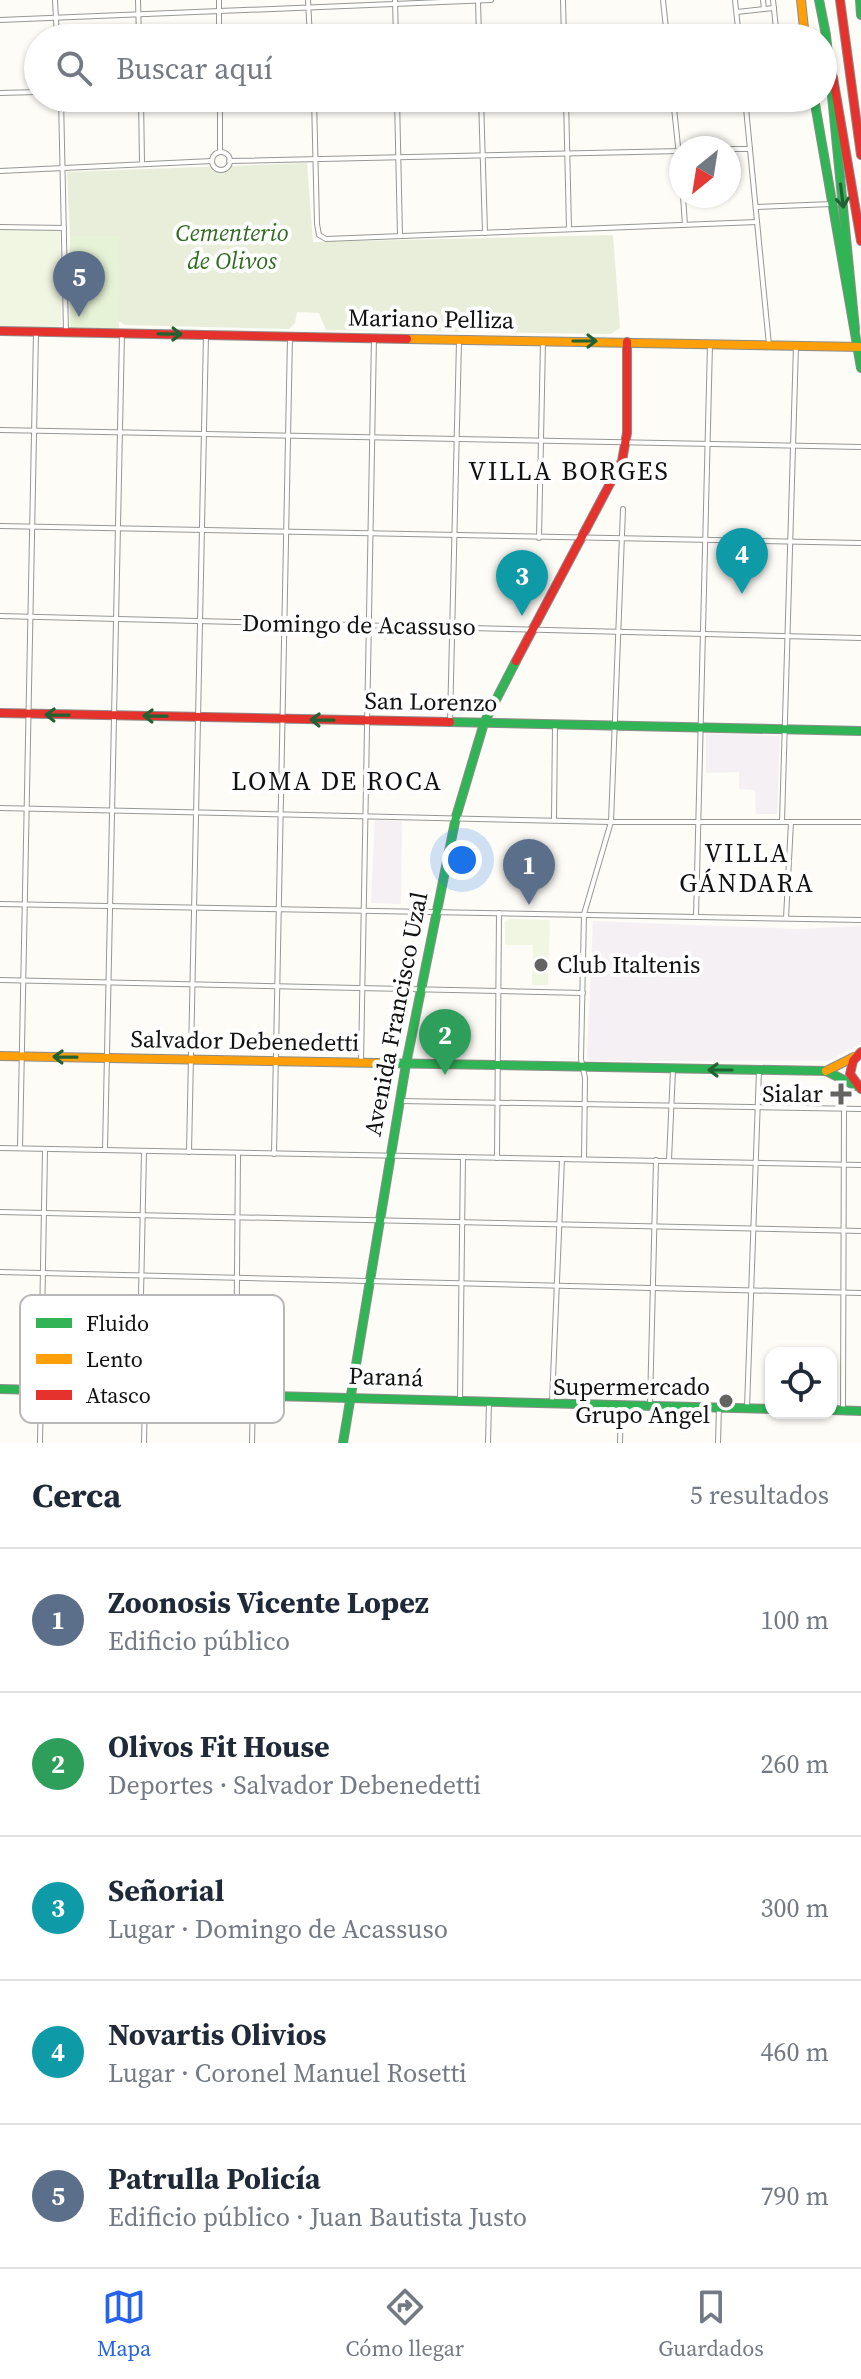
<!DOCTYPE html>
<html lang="es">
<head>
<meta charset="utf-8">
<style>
	body { margin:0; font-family:"Source Serif 4",serif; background:#f6f6f7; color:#1f2937 }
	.controls { position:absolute; right:24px; bottom:24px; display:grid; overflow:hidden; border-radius:16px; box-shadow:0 2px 6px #0004 }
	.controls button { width:72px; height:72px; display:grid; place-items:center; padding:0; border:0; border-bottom:2px solid #e0e1e3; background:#fff; color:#1f2937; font:40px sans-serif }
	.compass { position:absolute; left:669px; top:136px; width:72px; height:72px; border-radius:50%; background:#fff; box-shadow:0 2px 6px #0004; rotate:210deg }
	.you { position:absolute; left:462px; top:860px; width:28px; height:28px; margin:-20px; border:6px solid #fff; border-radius:50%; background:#1a73e8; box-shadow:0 0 0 12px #1a73e833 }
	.badge { display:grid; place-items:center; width:52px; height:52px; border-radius:50%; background:#2563eb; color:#fff; font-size:26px; font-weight:700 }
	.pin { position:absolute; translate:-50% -66px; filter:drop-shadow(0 2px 4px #0008) }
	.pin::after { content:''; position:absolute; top:42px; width:28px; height:24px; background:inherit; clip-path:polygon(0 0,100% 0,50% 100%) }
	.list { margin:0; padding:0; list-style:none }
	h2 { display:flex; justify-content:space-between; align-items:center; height:104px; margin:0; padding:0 32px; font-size:34px }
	h2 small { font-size:26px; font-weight:400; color:#747a83 }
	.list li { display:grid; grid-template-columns:52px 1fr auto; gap:24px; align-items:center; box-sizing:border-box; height:144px; padding:0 32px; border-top:2px solid #e0e1e3 }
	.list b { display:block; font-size:30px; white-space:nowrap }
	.list p { margin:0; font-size:26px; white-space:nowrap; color:#747a83 }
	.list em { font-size:26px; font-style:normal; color:#747a83 }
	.icon { flex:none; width:44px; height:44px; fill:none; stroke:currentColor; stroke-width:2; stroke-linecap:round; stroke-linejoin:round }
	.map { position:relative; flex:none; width:861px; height:1443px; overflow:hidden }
	.search { position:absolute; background:#fff; box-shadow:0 2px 6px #0004; left:24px; right:24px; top:24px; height:88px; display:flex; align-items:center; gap:20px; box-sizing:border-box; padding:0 28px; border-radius:44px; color:#747a83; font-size:30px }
	.sheet { height:824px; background:#fff }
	nav { display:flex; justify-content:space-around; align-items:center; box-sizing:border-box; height:112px; border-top:2px solid #e0e1e3; background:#fff; font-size:22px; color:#747a83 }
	nav a { display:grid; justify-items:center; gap:4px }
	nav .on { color:#2563eb }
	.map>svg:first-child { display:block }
	.industrial { fill:#f5f0f3 }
	.green { fill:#e7f3d7 }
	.cemetery { fill:#e9eedb }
	.pitch { fill:#f0f6e1 }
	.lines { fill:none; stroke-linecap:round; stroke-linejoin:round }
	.street-casing { stroke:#979795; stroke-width:6 }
	.fast-casing { stroke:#8e8d8b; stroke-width:10 }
	.slow-casing { stroke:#8e8d8b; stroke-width:10 }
	.jam-casing { stroke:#8e8d8b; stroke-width:10 }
	.street { stroke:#fffffe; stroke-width:4 }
	.fast { stroke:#30b455; stroke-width:8 }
	.slow { stroke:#ff9f0a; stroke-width:8 }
	.jam { stroke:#e5322d; stroke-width:8 }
	.oneway { stroke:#206233 }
	.poi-dot { fill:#646362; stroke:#fff; stroke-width:3 }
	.labels { text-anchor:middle; stroke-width:8; stroke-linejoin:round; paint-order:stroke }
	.park-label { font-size:24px; font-style:italic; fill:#2f6b1f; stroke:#fff }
	.street-label { font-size:24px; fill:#111; stroke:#fff }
	.poi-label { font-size:24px; fill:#111; stroke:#fff; text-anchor:end }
	.neighbourhood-label { font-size:26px; letter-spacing:2px; fill:#111; stroke:#fff }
	.key { fill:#fff; stroke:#b8b8b8; stroke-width:2 }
	.key-label { font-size:22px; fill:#111 }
</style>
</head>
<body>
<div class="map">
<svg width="861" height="1443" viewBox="0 0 861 1443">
	<rect width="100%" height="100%" fill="#fdfcf7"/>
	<g class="industrial">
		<path d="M706 733 780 736 777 814H756L755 790 739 789V772L706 773Z"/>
		<path d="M375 820 402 821 401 904 371 903Z"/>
		<path d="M593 921 799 929 861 926V1044L828 1061H590L587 1057Z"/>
	</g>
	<path class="green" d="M70 236H119V330L70 331Z"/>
	<path class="cemetery" d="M307 163 313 242 613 235 620 328 611 334 326 330 319 313 297 312 295 323 289 329 125 325 119 321V236H70L67 172Z"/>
	<g class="pitch">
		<path d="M0 230H60L61 324 56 329 0 327Z"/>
		<path d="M509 919 550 920 548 985H532L533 945H505V922Z"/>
	</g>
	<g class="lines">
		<g class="street-casing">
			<g id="street">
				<path d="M55 0 57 38"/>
				<path d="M138 0 139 38"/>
				<path d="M219 0V38"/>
				<path d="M308 0 310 38"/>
				<path d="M395 0 396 38"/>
				<path d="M478 0 479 38"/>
				<path d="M563 0 564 38"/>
				<path d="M663 0 667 38"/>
				<path d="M735 0 739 38"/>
				<path d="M763 0 764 9"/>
				<path d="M773 0 777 38"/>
				<path d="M737 12 774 8"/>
				<path d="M0 20 491 0"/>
				<path d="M0 93 38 92"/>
				<path d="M61 98 66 332"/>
				<path d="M141 98 142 163"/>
				<path d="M220 98V152"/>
				<path d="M314 98 317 224 319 235 326 239 757 222"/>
				<path d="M397 98 400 236"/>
				<path d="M481 98 485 233"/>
				<path d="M566 98 569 229"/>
				<path d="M673 98 681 175"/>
				<path d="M745 98 769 345"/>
				<path d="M729 149H750"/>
				<circle cx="221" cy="161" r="9"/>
				<path d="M229 161 681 151"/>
				<path d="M0 171 212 161"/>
				<path d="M683 196 685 225"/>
				<path d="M756 207 832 204"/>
				<path d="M0 227 64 228"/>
				<path d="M0 430 861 447"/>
				<path d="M0 526 861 543"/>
				<path d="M539 538 543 341"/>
				<path d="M0 616 861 638"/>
				<path d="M450 722 459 341"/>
				<path d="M0 808 611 822H861"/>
				<path d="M554 820 555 726"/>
				<path d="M782 822 796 345"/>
				<path d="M0 904 861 920"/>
				<path d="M696 917 710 344"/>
				<path d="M786 918 791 822"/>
				<path d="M0 980 583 993"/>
				<path d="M361 1063 374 337"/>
				<path d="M400 1101 861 1109"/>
				<path d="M0 1148 861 1165"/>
				<path d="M20 1148 36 332"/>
				<path d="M105 1150 122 333"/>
				<path d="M189 1152 206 334"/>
				<path d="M274 1154 290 336"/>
				<path d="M497 1158 499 913"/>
				<path d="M584 1159 585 1078 581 1059 584 914 611 822 623 509"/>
				<path d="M669 1160 673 1070"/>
				<path d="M0 1212 861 1231"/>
				<path d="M0 1272 861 1293"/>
				<path d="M78 1391 79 1340 81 1336H94"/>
				<path d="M139 1392 144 1151"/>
				<path d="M236 1394 238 1153"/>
				<path d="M460 1400 463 1157"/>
				<path d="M552 1403 562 1159"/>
				<path d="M650 1405 656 1160"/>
				<path d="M747 1408 759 1070"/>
				<path d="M843 1410 844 1108"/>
				<path d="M40 1443 45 1149"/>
				<path d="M144 1443 145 1394"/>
				<path d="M252 1443 253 1396"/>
				<path d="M488 1443 489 1401"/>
				<path d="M620 1443 621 1405"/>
				<path d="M718 1443 719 1407"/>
			</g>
		</g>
		<g class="fast-casing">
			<g id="fast">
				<path d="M819 0 826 35 855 329"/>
				<path d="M860 0 861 15"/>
				<path d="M814 98 861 368"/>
				<path d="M450 722 861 731"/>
				<path d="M378 1063 826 1071 856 1086"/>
				<path d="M0 1389 771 1409"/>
				<path d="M831 1410 861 1411"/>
				<path d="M343 1443 406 1064 456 817 484 723 516 661"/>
			</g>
		</g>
		<g class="slow-casing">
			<g id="slow">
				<path d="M801 0 805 38"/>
				<path d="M407 339 861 347"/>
				<path d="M0 1056 378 1063"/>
				<path d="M826 1071 854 1057"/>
			</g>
		</g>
		<g class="jam-casing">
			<g id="jam">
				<path d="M840 0 861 155"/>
				<path d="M833 77 861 241"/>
				<path d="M0 331 407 339"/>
				<path d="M516 661 622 461 627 433V342"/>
				<path d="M0 713 450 722"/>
				<path d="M861 1052 853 1061 850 1074 861 1089"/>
			</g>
		</g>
		<use href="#street" class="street"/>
		<use href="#fast" class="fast"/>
		<use href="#slow" class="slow"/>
		<use href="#jam" class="jam"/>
	</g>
	<defs><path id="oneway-shaft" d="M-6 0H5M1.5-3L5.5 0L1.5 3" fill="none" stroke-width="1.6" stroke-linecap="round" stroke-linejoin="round" transform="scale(2)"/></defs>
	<g class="oneway">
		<use href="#oneway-shaft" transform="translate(842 196) rotate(83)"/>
		<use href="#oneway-shaft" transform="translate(170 334) rotate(1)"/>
		<use href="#oneway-shaft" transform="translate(585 341)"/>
		<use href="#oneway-shaft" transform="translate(57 715) rotate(-179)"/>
		<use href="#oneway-shaft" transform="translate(155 716) rotate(-179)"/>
		<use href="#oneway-shaft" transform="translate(322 720) rotate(-179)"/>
		<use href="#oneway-shaft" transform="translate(65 1057) rotate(-179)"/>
		<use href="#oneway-shaft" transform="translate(720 1070) rotate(-180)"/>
	</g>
	<g class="poi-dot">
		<circle cx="541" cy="965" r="8"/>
		<path d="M837 1082h8v8h8v8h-8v8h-8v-8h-8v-8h8z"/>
		<circle cx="726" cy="1401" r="8"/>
	</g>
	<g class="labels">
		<g class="park-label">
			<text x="232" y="241">Cementerio<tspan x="232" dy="28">de Olivos</tspan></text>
		</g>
		<g class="street-label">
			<text transform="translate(431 319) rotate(1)" y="8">Mariano Pelliza</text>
			<text transform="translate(359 625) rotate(1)" y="8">Domingo de Acassuso</text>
			<text transform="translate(431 702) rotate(1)" y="8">San Lorenzo</text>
			<text transform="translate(396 1014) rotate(-79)" y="8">Avenida Francisco Uzal</text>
			<text transform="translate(245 1041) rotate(1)" y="8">Salvador Debenedetti</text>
			<text transform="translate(386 1377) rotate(2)" y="8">Paraná</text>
		</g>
		<g class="poi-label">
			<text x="557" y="973" text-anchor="start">Club Italtenis</text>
			<text x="823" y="1102">Sialar</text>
			<text x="710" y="1395">Supermercado<tspan x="710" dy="28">Grupo Angel</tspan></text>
		</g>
		<g class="neighbourhood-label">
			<text x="569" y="480">VILLA BORGES</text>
			<text x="337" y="790">LOMA DE ROCA</text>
			<text x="747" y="862">VILLA<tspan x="747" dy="30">GÁNDARA</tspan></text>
		</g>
	</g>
	<rect x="20" y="1295" width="264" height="128" rx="12" class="key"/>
	<rect x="36" y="1318" width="36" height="10" fill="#30b455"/>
	<rect x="36" y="1354" width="36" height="10" fill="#ff9f0a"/>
	<rect x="36" y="1390" width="36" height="10" fill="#e5322d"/>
	<g class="key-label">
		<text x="86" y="1331">Fluido</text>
		<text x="86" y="1367">Lento</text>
		<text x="86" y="1403">Atasco</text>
	</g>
</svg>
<div class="controls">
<button><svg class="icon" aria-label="locate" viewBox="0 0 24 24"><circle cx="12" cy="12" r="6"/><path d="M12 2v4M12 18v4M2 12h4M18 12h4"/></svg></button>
</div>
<svg class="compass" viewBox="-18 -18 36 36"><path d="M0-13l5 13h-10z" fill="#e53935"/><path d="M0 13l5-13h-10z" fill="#747a83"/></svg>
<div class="you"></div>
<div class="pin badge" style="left:529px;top:905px;background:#5c6f8a">1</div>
<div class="pin badge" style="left:445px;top:1075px;background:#2e9e5b">2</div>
<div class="pin badge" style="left:522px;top:616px;background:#0f9aa8">3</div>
<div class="pin badge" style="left:742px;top:594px;background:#0f9aa8">4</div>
<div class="pin badge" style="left:79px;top:317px;background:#5c6f8a">5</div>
<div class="search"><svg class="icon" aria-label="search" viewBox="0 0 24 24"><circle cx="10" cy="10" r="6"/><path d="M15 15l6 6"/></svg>Buscar aquí</div>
</div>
<section class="sheet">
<h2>Cerca<small>5 resultados</small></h2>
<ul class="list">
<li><span class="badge" style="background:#5c6f8a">1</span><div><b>Zoonosis Vicente Lopez</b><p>Edificio público</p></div><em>100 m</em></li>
<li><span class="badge" style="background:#2e9e5b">2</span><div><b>Olivos Fit House</b><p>Deportes · Salvador Debenedetti</p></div><em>260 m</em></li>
<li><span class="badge" style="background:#0f9aa8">3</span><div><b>Señorial</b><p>Lugar · Domingo de Acassuso</p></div><em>300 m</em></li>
<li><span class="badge" style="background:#0f9aa8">4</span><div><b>Novartis Olivios</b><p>Lugar · Coronel Manuel Rosetti</p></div><em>460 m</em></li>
<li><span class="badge" style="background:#5c6f8a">5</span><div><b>Patrulla Policía</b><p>Edificio público · Juan Bautista Justo</p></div><em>790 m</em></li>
</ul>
</section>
<nav>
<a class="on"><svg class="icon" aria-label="map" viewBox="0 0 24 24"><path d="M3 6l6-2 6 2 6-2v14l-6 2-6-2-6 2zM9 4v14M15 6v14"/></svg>Mapa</a>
<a><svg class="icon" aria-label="directions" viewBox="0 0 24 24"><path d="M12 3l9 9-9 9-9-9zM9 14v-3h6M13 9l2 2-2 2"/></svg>Cómo llegar</a>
<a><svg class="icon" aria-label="saved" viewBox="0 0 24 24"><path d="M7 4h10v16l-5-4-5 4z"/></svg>Guardados</a>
</nav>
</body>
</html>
